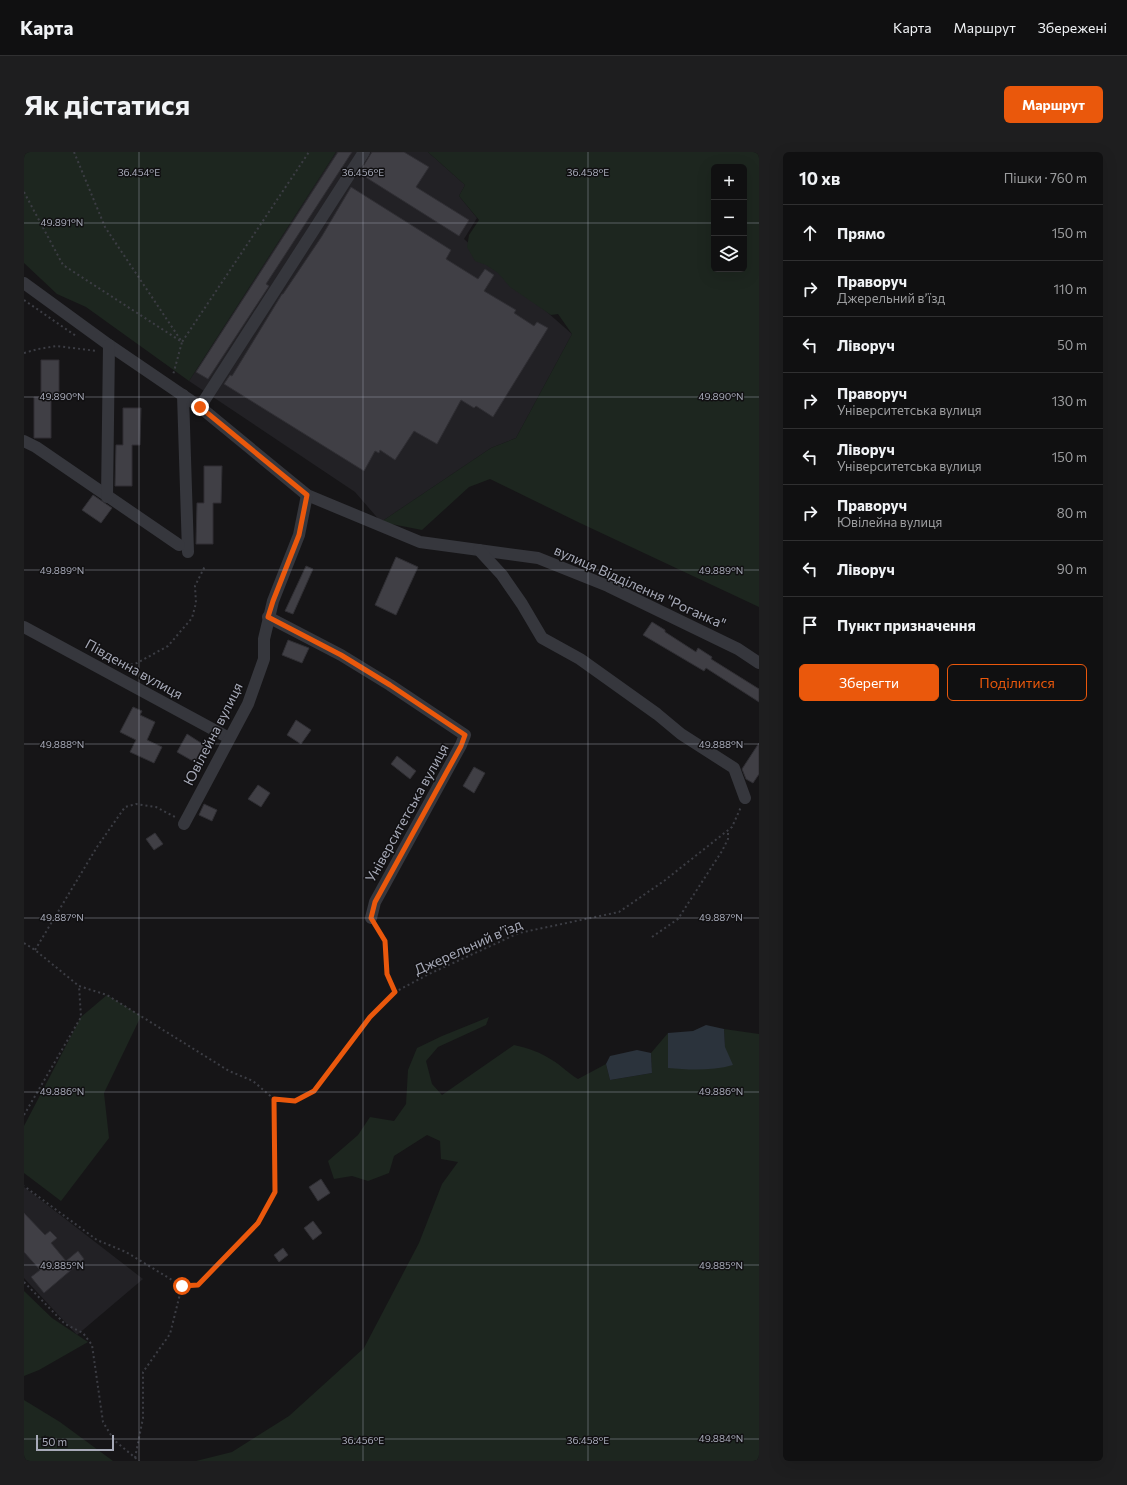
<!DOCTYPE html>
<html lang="uk">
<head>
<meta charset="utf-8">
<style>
	body { margin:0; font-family:Commissioner,sans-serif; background:#1e1e1f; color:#f1f3f6 }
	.controls { position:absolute; right:12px; top:12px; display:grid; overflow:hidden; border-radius:6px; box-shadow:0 4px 16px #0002 }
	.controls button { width:36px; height:36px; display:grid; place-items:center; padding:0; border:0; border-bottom:1px solid #303031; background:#101011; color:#f1f3f6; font:20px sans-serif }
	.scale { position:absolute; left:12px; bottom:10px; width:78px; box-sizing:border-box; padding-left:4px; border:2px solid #a7aab8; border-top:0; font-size:11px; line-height:14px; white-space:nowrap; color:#a7aab8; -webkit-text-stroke:3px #111012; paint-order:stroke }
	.stop { position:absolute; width:12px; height:12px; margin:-9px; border:3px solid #ea580c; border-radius:50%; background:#fff }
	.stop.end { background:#ea580c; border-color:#fff; box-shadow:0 1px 4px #0008 }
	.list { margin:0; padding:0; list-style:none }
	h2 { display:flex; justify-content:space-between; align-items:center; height:52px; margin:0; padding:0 16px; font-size:17px }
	h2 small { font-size:13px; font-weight:400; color:#9c9d9f }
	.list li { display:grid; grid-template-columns:26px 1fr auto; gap:12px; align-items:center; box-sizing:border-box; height:56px; padding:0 16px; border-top:1px solid #303031 }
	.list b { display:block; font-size:15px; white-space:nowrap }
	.list p { margin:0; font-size:13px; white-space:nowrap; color:#9c9d9f }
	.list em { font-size:13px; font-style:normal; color:#9c9d9f }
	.actions { display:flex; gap:8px; padding:12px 16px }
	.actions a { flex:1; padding:9px 0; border:1px solid #ea580c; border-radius:6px; text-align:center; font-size:14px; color:#ea580c }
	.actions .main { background:#ea580c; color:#fff }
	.icon { flex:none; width:22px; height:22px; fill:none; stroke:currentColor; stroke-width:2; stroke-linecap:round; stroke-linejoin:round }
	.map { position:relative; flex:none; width:735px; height:1309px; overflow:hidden; border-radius:6px }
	header { display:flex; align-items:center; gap:24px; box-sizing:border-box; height:56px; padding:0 20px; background:#101011; border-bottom:1px solid #303031 }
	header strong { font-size:19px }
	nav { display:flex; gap:22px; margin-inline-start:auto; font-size:14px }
	.intro { display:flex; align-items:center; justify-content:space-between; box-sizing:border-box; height:96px; padding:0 24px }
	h1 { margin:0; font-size:28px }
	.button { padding:10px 18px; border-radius:6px; background:#ea580c; color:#fff; font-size:14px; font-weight:700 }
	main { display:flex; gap:24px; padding:0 24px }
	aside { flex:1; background:#101011; border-radius:6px; box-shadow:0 4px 16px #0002 }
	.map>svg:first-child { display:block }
	.built { fill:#222125 }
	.green { fill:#1d261f; fill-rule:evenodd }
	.water { fill:#2b333c }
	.building { fill:#403f45; stroke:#302f34 }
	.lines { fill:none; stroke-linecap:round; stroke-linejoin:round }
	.path { stroke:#3c3d44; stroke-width:2; stroke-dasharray:2 3; stroke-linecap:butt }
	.minor { stroke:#36373d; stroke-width:12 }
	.route { stroke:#ea580c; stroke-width:5 }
	.ticks { fill:none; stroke:#a7aab8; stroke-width:1; stroke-opacity:0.45 }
	.labels { text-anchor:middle; stroke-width:3; stroke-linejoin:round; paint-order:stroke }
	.street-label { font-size:14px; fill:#a7aab8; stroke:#111012 }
	.ticks-label { font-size:10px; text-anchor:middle; fill:#a7aab8; stroke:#111012; stroke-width:3; stroke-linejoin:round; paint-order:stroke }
</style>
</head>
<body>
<header>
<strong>Карта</strong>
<nav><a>Карта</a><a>Маршрут</a><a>Збережені</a></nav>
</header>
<div class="intro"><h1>Як дістатися</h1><a class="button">Маршрут</a></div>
<main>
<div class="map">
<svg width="735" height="1309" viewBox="0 0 735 1309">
	<rect width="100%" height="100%" fill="#161517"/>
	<g class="built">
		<path d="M312 0H404L441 33 435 44 453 66 440 87 548 182 492 286 467 296 357 370 331 340 165 229Z"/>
		<path d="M0 1035 119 1127 53 1183 0 1126Z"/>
	</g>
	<g class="green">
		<path d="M0 0H312L165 229 62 155 33 142 0 111Z"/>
		<path d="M404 0H735V455L556 371 466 327 445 335 398 378 357 370 467 296 492 286 548 182 534 162 527 163 486 135 474 121 462 113 451 109 443 95 445 83 455 68 435 44 441 33ZM690 15H720V117H690Z"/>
		<path d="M83 843 117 864 80 941 85 986 37 1049 0 1021V974L57 865Z"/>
		<path d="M465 865 462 873 414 895 402 909 408 932 418 943 490 893C504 896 516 900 528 908 537 913 544 921 554 927L582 912 586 928 628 921 627 901 644 881V916L701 895 700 877 735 882V1309H172L208 1300 265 1264 340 1196 395 1091 418 1032 434 1010 417 1007 416 989 403 983 370 1004 365 1021 344 1029 328 1024 310 1027 304 1009 334 983 346 965 370 969 382 952 384 918 393 896 418 884Z"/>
		<path d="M0 1139 28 1166 64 1190 15 1218 0 1224Z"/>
		<path d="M0 1248 36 1270 89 1309H0Z"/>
	</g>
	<g class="water">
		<path d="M682 873 700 877 701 895 709 913C688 919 665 918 644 916V881L669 879Z"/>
		<path d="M613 898 627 901 628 921 586 928 582 912 586 904Z"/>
	</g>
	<g class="building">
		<path d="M314 0H328L242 132 245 134 184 227 172 220Z"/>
		<path d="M348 0H380L405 15 392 35 445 68 435 84 335 21Z"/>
		<path d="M327 35 427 98 422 107 454 127 461 117 470 123 460 139 492 158 490 161 510 174 513 170 524 176 469 265 452 254 450 256 437 248 413 292 390 279 371 308 356 298 355 301 351 299 340 319 200 232 206 223 208 224 258 142H259L298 84Z"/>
		<path d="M17 208H35V245H27V286H10V245H17Z"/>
		<path d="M99 256H117L116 293H108V334H91L92 293H99Z"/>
		<path d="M180 314H198L197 351H189V392H172L173 351H180Z"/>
		<path d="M69 343 88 356 77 371 58 358Z"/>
		<path d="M372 405 394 415 372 463 351 453Z"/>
		<path d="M282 414 289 417 269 462 261 459Z"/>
		<path d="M628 470 641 478V480L672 500 674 496 688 505 687 507 735 537V550L682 516 680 519 619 483Z"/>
		<path d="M264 488 285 496 278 511 258 503Z"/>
		<path d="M109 555 118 559 116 563 131 570 123 588 138 595 130 611 106 600 112 588 96 580Z"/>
		<path d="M272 568 287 578 277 592 263 583Z"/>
		<path d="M163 582 177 591 181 597 177 598 172 608H167L153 600Z"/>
		<path d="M735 591V622L729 631 722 627 718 617Z"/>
		<path d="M373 604 392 619 386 627 367 612Z"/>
		<path d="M450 615 461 621 450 641 439 634Z"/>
		<path d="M234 633 246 641 237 655 224 647Z"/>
		<path d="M180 652 193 658 188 669 175 663Z"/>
		<path d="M131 681 139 692 130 698 122 687Z"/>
		<path d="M297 1027 306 1041 294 1049 285 1035Z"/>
		<path d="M0 1061 21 1083 26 1079 33 1086 27 1091 42 1109 54 1099 60 1107 20 1141 7 1125 16 1118 0 1100Z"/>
		<path d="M289 1069 298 1081 289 1088 280 1076Z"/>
		<path d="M259 1096 264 1103 255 1110 250 1103Z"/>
	</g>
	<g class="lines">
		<g class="path">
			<path d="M50 0 81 75 158 190 285 0"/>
			<path d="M0 40 39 113 158 190 149 223"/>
			<path d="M0 148 52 184"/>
			<path d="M0 201 14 197 33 194 73 199"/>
			<path d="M97 515 113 511 144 494 168 466 172 451 171 434 181 414"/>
			<path d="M352 774 361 789 363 822 371 840"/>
			<path d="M628 785 654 767 698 699 704 687V678"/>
			<path d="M0 791 11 798 55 834 83 843 205 919 229 929 250 947 251 1040 235 1071 174 1133 158 1134 102 1100 73 1088 0 1034"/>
			<path d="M11 798 73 695 101 655 112 652 132 655 151 665"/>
			<path d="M250 947 271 949 290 939 346 865 371 840 405 822 495 781 595 760 640 729 708 675 717 655"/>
			<path d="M0 963 57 865 55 834"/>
			<path d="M0 1130 41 1172 59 1181 68 1193 79 1270 90 1288 115 1309"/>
			<path d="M111 1306 119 1266V1220L146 1182 158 1134"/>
		</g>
		<g class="minor">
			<path d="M0 131 85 193 176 255 283 343 396 390 514 406 584 434 714 497 735 511"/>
			<path d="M159 243 164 400"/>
			<path d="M176 255 340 0"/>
			<path d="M0 289 12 295 155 393"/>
			<path d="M83 345 85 193"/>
			<path d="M455 398 478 423 498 452 518 486 556 507 633 562 657 582 710 616 721 646"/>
			<path d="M244 465 317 503 366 533 441 583 437 593 351 750 347 766"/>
			<path d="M0 475 205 586"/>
			<path d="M160 672 224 552 240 507V487L249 449 275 383 283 343"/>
		</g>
	</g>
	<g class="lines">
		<path class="route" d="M158 1134 174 1133 234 1071 251 1040 250 947 271 949 290 939 346 865 371 840 363 822 361 789 347 766 351 750 437 594 441 583 366 533 317 503 244 465 249 449 275 383 283 343 176 255"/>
	</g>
	<path class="ticks" d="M115 0V1309M339 0V1309M564 0V1309M0 71H690M720 71H735M0 245H735M0 418H735M0 592H735M0 766H735M0 940H735M0 1113H735M0 1287H735"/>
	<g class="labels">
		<g class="street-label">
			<text transform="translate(616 435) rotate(24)" y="5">вулиця Відділення "Роганка"</text>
			<text transform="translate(110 517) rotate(29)" y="5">Південна вулиця</text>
			<text transform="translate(189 582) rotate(-63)" y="5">Ювілейна вулиця</text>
			<text transform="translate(383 661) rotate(-61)" y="5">Університетська вулиця</text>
			<text transform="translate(444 795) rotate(-24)" y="5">Джерельний в’їзд</text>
		</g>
	</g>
	<g class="ticks-label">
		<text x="115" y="24">36.454°E</text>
		<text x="339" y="24">36.456°E</text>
		<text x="564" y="24">36.458°E</text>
		<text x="38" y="74">49.891°N</text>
		<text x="38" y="248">49.890°N</text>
		<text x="697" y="248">49.890°N</text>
		<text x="38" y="422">49.889°N</text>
		<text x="697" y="422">49.889°N</text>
		<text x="38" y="596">49.888°N</text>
		<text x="697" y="596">49.888°N</text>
		<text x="38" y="769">49.887°N</text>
		<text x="697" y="769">49.887°N</text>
		<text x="38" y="943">49.886°N</text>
		<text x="697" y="943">49.886°N</text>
		<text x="38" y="1117">49.885°N</text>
		<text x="697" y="1117">49.885°N</text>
		<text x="697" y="1290">49.884°N</text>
		<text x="339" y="1292">36.456°E</text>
		<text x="564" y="1292">36.458°E</text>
	</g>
</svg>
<div class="controls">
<button>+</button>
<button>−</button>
<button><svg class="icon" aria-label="layers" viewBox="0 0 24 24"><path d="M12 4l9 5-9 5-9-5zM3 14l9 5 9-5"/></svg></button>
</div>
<div class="scale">50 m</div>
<div class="stop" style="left:158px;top:1134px"></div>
<div class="stop end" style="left:176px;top:255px"></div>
</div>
<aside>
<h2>10 хв<small>Пішки · 760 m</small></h2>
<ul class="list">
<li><svg class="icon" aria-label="ahead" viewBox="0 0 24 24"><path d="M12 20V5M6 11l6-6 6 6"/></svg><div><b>Прямо</b></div><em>150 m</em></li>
<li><svg class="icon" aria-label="right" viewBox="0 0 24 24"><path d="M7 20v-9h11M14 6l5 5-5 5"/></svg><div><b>Праворуч</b><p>Джерельний в’їзд</p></div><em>110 m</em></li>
<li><svg class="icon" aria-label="left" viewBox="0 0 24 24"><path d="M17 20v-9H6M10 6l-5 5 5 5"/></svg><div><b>Ліворуч</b></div><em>50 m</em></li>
<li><svg class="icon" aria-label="right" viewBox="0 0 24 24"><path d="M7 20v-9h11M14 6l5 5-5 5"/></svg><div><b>Праворуч</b><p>Університетська вулиця</p></div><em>130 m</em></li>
<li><svg class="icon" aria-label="left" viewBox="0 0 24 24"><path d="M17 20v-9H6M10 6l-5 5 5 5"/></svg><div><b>Ліворуч</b><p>Університетська вулиця</p></div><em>150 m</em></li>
<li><svg class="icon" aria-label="right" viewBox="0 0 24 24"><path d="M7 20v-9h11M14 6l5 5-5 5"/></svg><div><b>Праворуч</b><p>Ювілейна вулиця</p></div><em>80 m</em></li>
<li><svg class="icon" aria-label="left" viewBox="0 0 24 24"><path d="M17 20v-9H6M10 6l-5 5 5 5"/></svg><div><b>Ліворуч</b></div><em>90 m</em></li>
<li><svg class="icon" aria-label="arrive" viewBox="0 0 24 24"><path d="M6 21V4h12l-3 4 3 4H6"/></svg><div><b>Пункт призначення</b></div></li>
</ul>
<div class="actions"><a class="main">Зберегти</a><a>Поділитися</a></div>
</aside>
</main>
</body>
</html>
